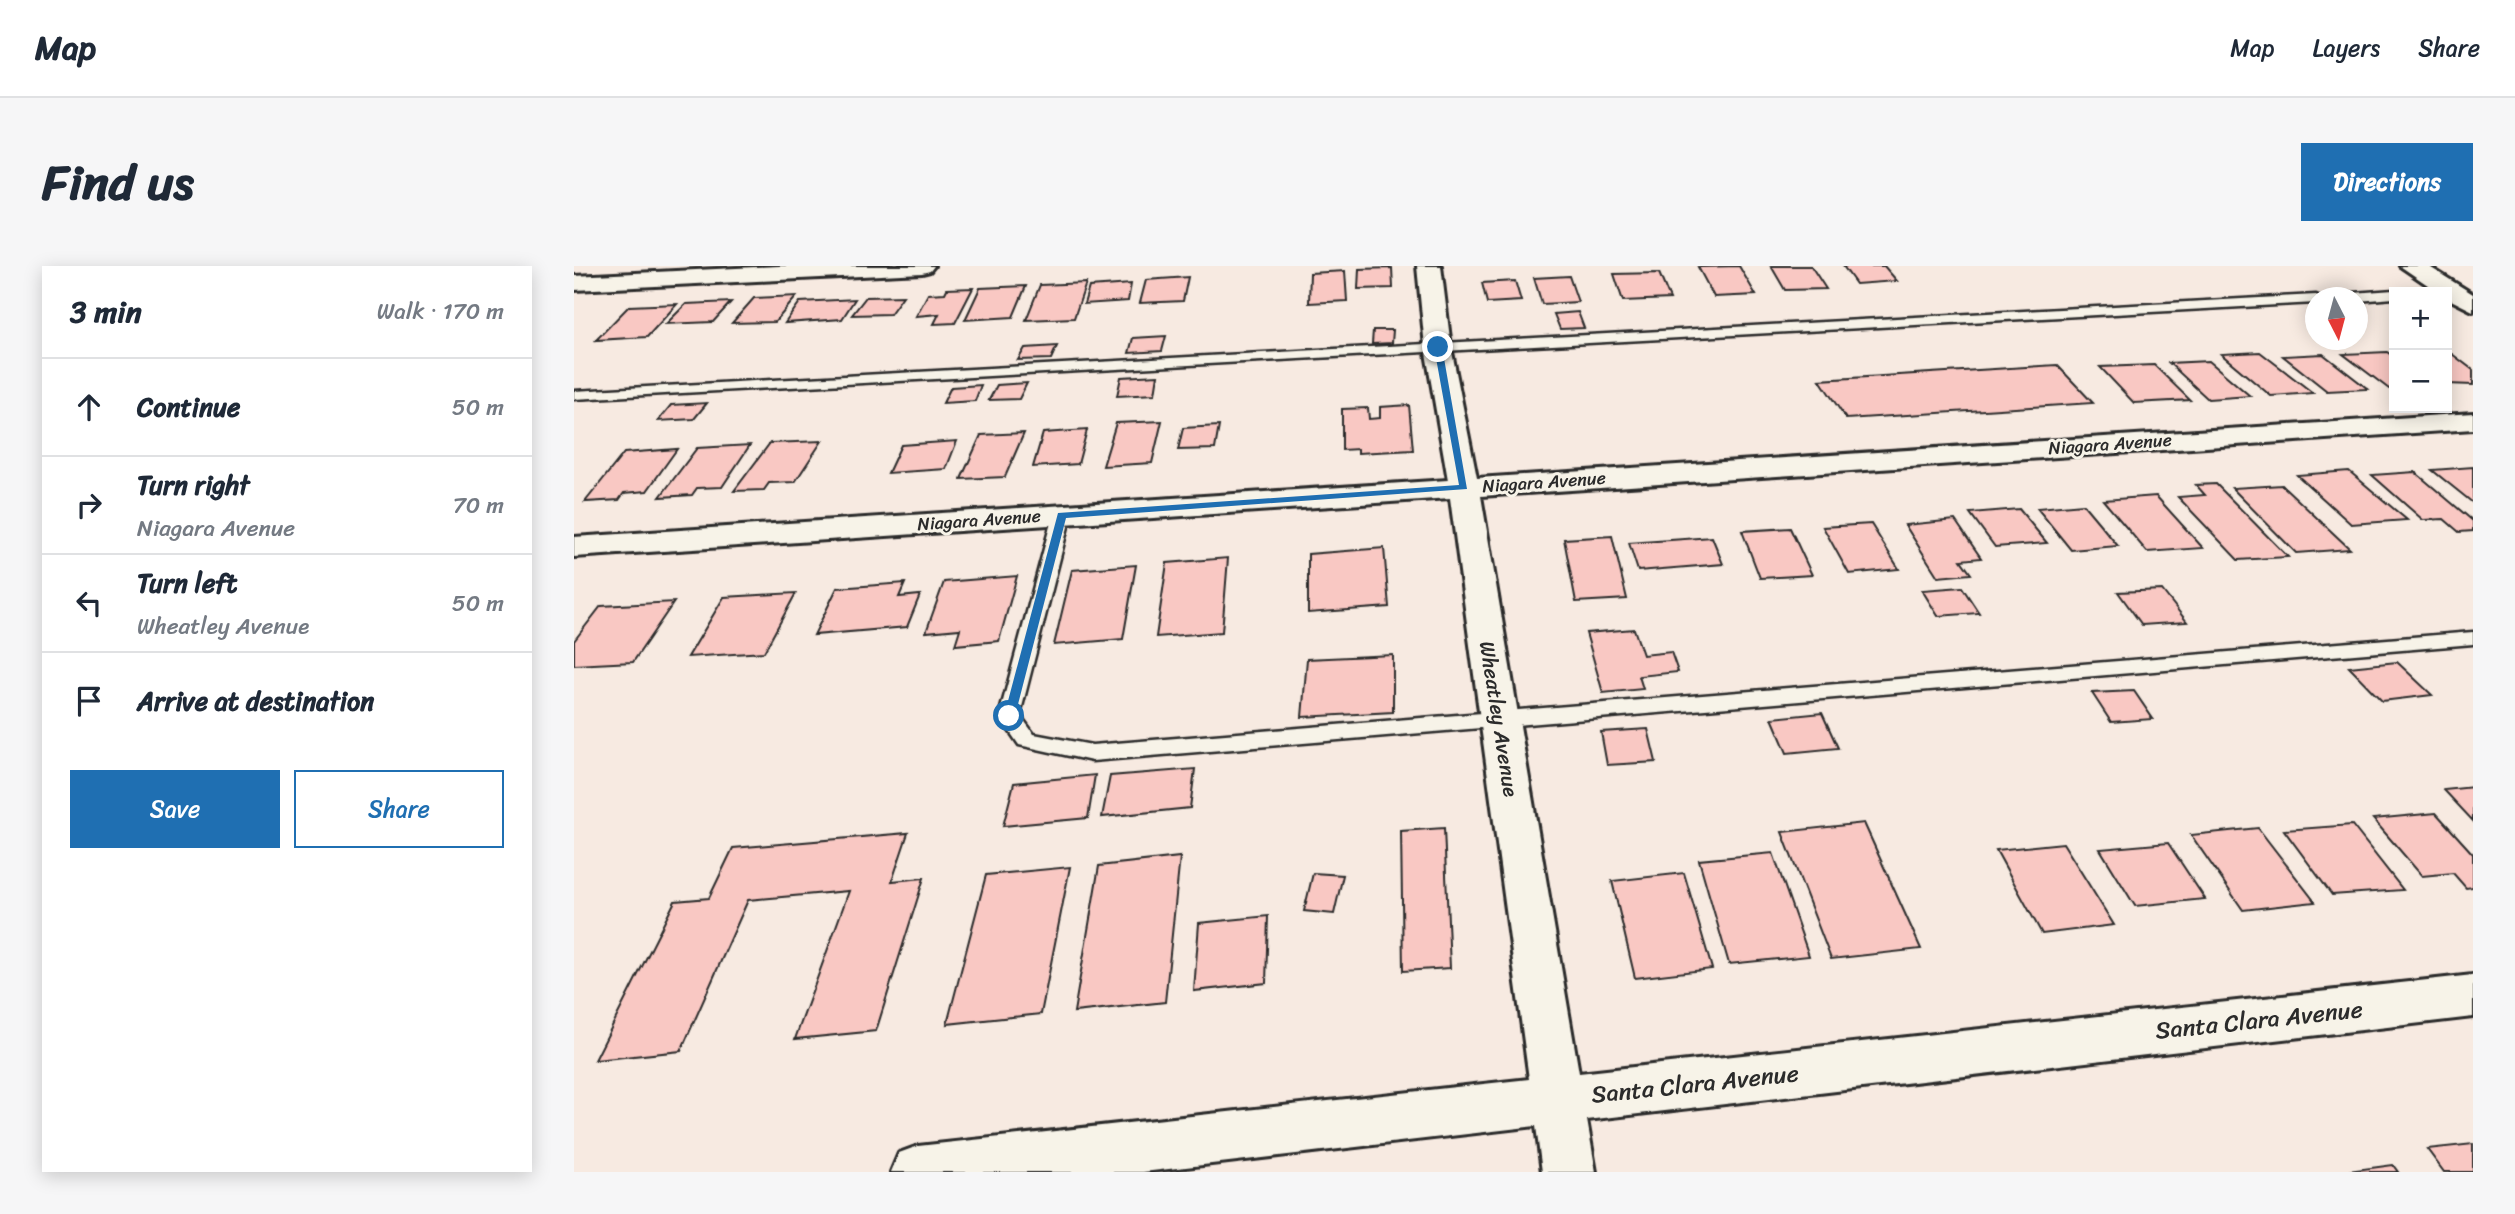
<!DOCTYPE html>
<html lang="en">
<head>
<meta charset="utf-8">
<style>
	body { margin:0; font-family:Sriracha,sans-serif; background:#f6f6f7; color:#1f2937 }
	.controls { position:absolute; right:21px; top:21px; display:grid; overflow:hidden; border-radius:0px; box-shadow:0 4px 18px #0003 }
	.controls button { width:63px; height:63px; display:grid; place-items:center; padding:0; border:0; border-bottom:2px solid #e0e1e3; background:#fff; color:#1f2937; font:35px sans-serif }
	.compass { position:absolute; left:1731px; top:21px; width:63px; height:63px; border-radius:50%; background:#fff; box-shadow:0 4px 18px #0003; rotate:174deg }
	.stop { position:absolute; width:21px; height:21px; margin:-16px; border:5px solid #1f6fb2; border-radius:50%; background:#fff }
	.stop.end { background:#1f6fb2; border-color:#fff; box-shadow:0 2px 7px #0008 }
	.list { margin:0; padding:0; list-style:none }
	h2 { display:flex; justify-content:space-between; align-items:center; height:91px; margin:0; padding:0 28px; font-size:30px }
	h2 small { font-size:23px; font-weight:400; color:#747a83 }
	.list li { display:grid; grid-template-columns:46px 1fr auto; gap:21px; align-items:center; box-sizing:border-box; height:98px; padding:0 28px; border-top:2px solid #e0e1e3 }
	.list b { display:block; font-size:26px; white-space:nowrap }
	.list p { margin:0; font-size:23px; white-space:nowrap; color:#747a83 }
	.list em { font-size:23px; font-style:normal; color:#747a83 }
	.actions { display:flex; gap:14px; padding:21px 28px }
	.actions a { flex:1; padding:16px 0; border:2px solid #1f6fb2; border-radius:0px; text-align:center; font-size:24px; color:#1f6fb2 }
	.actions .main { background:#1f6fb2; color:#fff }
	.icon { flex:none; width:38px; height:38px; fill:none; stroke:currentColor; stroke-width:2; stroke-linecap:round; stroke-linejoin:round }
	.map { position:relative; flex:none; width:1899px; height:906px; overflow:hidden; border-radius:0px }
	header { display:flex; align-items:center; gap:42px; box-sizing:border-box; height:98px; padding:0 35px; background:#fff; border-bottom:2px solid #e0e1e3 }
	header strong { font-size:33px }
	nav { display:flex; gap:38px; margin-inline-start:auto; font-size:24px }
	.intro { display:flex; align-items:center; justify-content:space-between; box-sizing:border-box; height:168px; padding:0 42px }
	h1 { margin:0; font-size:49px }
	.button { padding:18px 32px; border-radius:0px; background:#1f6fb2; color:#fff; font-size:24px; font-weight:700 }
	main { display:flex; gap:42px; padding:0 42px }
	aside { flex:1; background:#fff; border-radius:0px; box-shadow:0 4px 18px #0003 }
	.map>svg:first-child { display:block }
	.building { fill:#f9c8c3; stroke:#2b2b2b; stroke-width:2 }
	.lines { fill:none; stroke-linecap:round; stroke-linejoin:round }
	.service-casing { stroke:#2b2b2b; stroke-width:5 }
	.minor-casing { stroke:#2b2b2b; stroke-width:6 }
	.service { fill:#f7f3e8; fill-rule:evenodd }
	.minor { fill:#f7f3e8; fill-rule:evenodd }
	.route { fill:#1f6fb2 }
	.labels { text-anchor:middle; stroke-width:6; stroke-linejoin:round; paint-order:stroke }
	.far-street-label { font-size:18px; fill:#2b2b2b; stroke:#f7f3e8 }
	.street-label { font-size:21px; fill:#2b2b2b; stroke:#f7f3e8 }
	.near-street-label { font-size:24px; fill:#2b2b2b; stroke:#f7f3e8 }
</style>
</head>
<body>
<header>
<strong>Map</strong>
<nav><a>Map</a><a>Layers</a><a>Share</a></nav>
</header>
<div class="intro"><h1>Find us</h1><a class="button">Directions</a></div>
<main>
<aside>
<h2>3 min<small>Walk · 170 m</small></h2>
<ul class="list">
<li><svg class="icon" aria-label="ahead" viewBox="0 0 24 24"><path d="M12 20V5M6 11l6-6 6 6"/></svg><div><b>Continue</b></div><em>50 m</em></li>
<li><svg class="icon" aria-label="right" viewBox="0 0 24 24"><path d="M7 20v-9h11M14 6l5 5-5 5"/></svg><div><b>Turn right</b><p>Niagara Avenue</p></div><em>70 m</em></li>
<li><svg class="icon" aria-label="left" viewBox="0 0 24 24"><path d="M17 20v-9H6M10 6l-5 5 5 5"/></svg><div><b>Turn left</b><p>Wheatley Avenue</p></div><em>50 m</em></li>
<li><svg class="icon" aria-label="arrive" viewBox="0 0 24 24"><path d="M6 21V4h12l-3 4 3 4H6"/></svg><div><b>Arrive at destination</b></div></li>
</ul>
<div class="actions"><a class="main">Save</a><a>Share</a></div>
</aside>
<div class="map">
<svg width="1899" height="906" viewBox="0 0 1899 906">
	<rect width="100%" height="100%" fill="#f7eae1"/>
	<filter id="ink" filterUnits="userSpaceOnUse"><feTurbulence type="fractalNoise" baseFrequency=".0143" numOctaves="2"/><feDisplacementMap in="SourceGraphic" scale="14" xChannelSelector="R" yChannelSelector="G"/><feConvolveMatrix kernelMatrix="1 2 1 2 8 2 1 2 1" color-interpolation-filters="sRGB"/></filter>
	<g filter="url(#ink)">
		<g class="building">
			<path d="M1165 0 1182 29 1140 31 1124 1Z"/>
			<path d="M1197 0H1237L1252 23 1211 24Z"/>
			<path d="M1269 0H1310L1323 15 1282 18Z"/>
			<path d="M818 2 819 22 784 23 785 3Z"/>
			<path d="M771 5 773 35 735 37 736 7Z"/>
			<path d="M1085 7 1096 33 1049 35 1040 8Z"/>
			<path d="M995 10 1004 36 968 38 960 12Z"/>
			<path d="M614 11 609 35 566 37 572 14Z"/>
			<path d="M941 15 947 35 913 37 908 17Z"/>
			<path d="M512 17 500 52 452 54 466 19Z"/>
			<path d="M557 18 554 35 510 38 515 21Z"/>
			<path d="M452 20 439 51 391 54 406 22Z"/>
			<path d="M399 22 381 57 360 58 365 48 342 50 354 28 371 27 373 23Z"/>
			<path d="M223 30 201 56 158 57 180 32Z"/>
			<path d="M329 30 316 48 278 49 292 31Z"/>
			<path d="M281 33 268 53 211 57 226 36Z"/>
			<path d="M157 36 139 56 92 58 112 38Z"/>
			<path d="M103 38 73 71 22 74 55 40Z"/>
			<path d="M1004 46 1010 62 986 63 980 48Z"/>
			<path d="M799 64H819L818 77 798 78Z"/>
			<path d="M592 70 588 85 555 87 559 72Z"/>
			<path d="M483 80 477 93 444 94 451 82Z"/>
			<path d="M1686 86 1739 127 1697 130 1647 88Z"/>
			<path d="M1813 86 1820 91V122L1815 123 1769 88Z"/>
			<path d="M1749 88 1794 123 1753 125 1709 90Z"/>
			<path d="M1878 88 1899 104V119L1873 118V89Z"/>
			<path d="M1635 95 1676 130 1634 133 1595 97Z"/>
			<path d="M1483 99 1519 137 1272 153 1246 114Z"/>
			<path d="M1580 99 1616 134 1560 137 1526 101Z"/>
			<path d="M584 109 581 128 543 130 547 111Z"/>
			<path d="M453 117 445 133 415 134 423 119Z"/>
			<path d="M407 119 401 135 369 137 377 121Z"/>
			<path d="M133 137 120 153 84 155 97 139Z"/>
			<path d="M835 139 839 184 784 187V183L768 184V143L794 142 795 153 806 152V141Z"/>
			<path d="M588 155 578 197 529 200 542 157Z"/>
			<path d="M645 160 641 183 604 184 609 162Z"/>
			<path d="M513 164 504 198 459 201 469 167Z"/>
			<path d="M450 167 431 211 387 213 407 169Z"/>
			<path d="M248 175 221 216 195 217 190 224 160 225 196 177Z"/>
			<path d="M383 175 372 203 314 207 327 179Z"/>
			<path d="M176 179 148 221 123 222 118 229 86 231 123 182Z"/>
			<path d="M103 183 73 225 50 227 45 234 11 236 50 187Z"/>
			<path d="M1899 201V237L1858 204Z"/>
			<path d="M1775 205 1833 254 1777 258 1723 209Z"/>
			<path d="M1841 206 1899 255V265L1885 266 1870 253 1849 254 1798 209Z"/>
			<path d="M1642 218 1714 291 1664 294 1604 231 1631 229 1622 219Z"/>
			<path d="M1708 219 1776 283 1722 287 1658 222Z"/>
			<path d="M1582 230 1629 282 1573 286 1529 234Z"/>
			<path d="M1509 238 1544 280 1497 284 1463 242Z"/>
			<path d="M1445 243 1473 277 1421 281 1396 247Z"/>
			<path d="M1381 254 1407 292 1387 294 1397 308 1364 311 1331 259Z"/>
			<path d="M1297 258 1325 303 1275 308 1249 261Z"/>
			<path d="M1216 262 1238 309 1186 312 1168 265Z"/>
			<path d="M1038 270 1053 333 1002 336 990 273Z"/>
			<path d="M1138 271 1149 298 1064 305 1055 277Z"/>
			<path d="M810 282 815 341 734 347V288Z"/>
			<path d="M654 292 648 366 582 371 593 297Z"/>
			<path d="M562 299 549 373 480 379 498 304Z"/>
			<path d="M443 310 425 375 381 379 386 363 352 366 370 316Z"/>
			<path d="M331 317 325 331 346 329 333 361 240 369 263 322Z"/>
			<path d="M1388 321 1405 347 1364 350 1348 324Z"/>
			<path d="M1588 324 1613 356 1568 359 1544 326Z"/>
			<path d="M222 327 190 386 114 391 150 331Z"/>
			<path d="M100 336 59 396 0 399V375L27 340Z"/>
			<path d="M1060 363 1069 389 1097 386 1104 406 1065 410 1069 423 1029 427 1012 367Z"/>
			<path d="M819 389V446L728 451 733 393Z"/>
			<path d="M1823 396 1858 429 1808 435 1775 401Z"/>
			<path d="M1560 425 1579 453 1537 456 1518 427Z"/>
			<path d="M1248 447 1264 482 1213 487 1198 452Z"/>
			<path d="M1074 463 1082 496 1033 499 1027 466Z"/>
			<path d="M621 503 616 542 528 551 536 510Z"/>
			<path d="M521 509 514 552 429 560 440 517Z"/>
			<path d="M1899 521V555L1870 524Z"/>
			<path d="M1862 547 1899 588V621L1892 622 1879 607 1848 610 1799 553Z"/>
			<path d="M1290 557 1347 683 1257 693 1208 566Z"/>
			<path d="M1778 559 1829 624 1758 629 1710 564Z"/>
			<path d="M870 562 876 702 829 705 827 565Z"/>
			<path d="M1684 562 1741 636 1669 644 1617 569Z"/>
			<path d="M334 567 318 615 350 612 302 765 221 773 275 625 174 634 107 785 21 794 101 635 135 632 159 582Z"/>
			<path d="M1489 577 1540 659 1468 668 1422 584Z"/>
			<path d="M1594 577 1631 633 1561 640 1526 583Z"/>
			<path d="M1199 587 1235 690 1155 698 1125 594Z"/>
			<path d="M606 591 591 736 500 746 525 600Z"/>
			<path d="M496 601 467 748 373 758 412 609Z"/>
			<path d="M739 607 769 609 760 648 730 645Z"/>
			<path d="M1110 607 1138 703 1061 712 1038 615Z"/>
			<path d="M694 650 692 717 620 725 625 657Z"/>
			<path d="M1899 878V906H1870L1853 883Z"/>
			<path d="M1819 899 1824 906H1767Z"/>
		</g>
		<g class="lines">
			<g class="service-casing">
				<g id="service">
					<path d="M1820 24 1825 26H1820V32L1784 35V32H1759L1765 28Z"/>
					<path d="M1742 29 1748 32H1742V37L0 133V125Z"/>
					<path d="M488 244 497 249 446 449 460 468 518 479 1899 366V378L518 495 445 479 425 450 479 249Z"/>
				</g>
			</g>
			<g class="minor-casing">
				<g id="minor">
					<path d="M205 0H360L356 5 348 7 0 24V10Z"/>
					<path d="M843 0H867L877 81 903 212 1899 147V163L907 230 1005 807 1899 709V751L1013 854 1022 906H968L962 860 569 906H317L325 887 344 880 955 813 876 232 0 291V271L874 214 851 81Z"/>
					<path d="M1826 0H1854L1899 28V45L1873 32V26H1864Z"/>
				</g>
			</g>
			<use href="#service" class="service"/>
			<use href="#minor" class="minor"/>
		</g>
	</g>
	<path class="route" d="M864 79 868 81 893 223 492 252 441 450 439 453H431L430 450 484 247 885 219 860 81Z"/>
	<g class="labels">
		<g class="far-street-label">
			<text transform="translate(1536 178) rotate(-4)" y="6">Niagara Avenue</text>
			<text transform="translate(970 216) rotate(-4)" y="6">Niagara Avenue</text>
			<text transform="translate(405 254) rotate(-4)" y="6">Niagara Avenue</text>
		</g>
		<g class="street-label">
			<text transform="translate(925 453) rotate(81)" y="7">Wheatley Avenue</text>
		</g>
		<g class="near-street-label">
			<text transform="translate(1685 754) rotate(-6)" y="8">Santa Clara Avenue</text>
			<text transform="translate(1121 818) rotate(-6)" y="8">Santa Clara Avenue</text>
		</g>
	</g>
</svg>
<div class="controls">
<button>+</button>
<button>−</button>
</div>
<svg class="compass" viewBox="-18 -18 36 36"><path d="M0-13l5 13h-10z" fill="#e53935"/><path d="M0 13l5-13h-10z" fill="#747a83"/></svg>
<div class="stop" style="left:435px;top:450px"></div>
<div class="stop end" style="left:864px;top:81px"></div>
</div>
</main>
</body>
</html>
